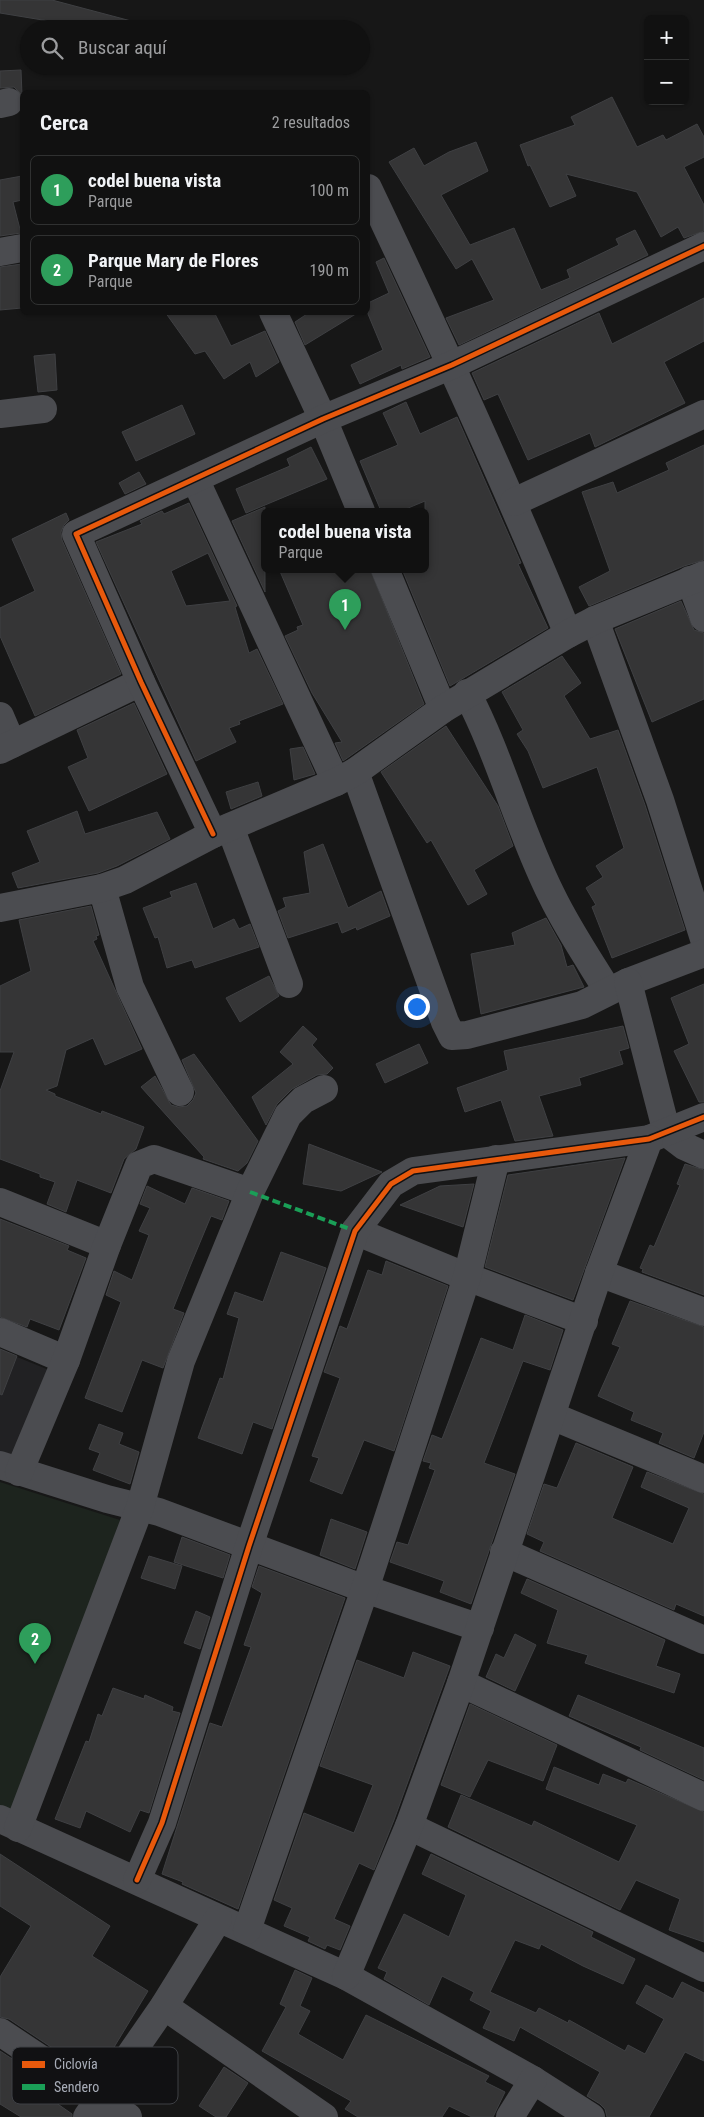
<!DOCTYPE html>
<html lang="es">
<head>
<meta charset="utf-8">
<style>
	body { margin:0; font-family:"Roboto Condensed",sans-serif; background:#1e1f1f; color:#f1f3f6 }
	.controls { position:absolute; right:15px; top:15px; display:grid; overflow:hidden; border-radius:8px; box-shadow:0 1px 4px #0004 }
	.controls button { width:45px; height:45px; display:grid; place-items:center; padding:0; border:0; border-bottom:1px solid #303131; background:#111; color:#f1f3f6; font:25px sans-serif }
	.you { position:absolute; left:416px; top:1006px; width:18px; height:18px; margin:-12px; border:4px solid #fff; border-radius:50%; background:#1a73e8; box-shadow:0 0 0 8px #1a73e833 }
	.badge { display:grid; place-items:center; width:32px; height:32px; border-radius:50%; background:#757880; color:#fff; font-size:16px; font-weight:700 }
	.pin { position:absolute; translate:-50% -41px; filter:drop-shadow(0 1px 2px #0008) }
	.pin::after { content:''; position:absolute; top:26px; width:18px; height:15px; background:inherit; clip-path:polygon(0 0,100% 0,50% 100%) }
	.popup { position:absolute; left:261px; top:508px; width:168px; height:65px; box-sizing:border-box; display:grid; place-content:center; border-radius:8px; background:#111; filter:drop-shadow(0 1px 4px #0005); font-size:16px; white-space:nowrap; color:#9c9d9f }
	.popup b { font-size:19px; color:#f1f3f6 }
	.popup::after { content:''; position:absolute; left:50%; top:100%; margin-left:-10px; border:10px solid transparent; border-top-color:#111 }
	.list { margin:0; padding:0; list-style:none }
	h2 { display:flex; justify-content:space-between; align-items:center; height:65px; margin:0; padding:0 20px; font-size:21px }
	h2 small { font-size:16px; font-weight:400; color:#9c9d9f }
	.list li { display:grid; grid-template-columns:32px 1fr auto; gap:15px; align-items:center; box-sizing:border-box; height:70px; margin:0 10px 10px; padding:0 10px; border:1px solid #303131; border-radius:8px }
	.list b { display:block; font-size:19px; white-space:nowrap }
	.list p { margin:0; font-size:16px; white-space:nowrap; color:#9c9d9f }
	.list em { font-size:16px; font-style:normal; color:#9c9d9f }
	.icon { flex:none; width:28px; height:28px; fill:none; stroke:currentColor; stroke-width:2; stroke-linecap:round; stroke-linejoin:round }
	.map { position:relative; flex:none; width:704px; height:2117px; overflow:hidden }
	.search { position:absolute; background:#111; box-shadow:0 1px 4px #0004; left:20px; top:20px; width:350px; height:55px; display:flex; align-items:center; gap:12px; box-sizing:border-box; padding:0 18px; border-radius:28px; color:#9c9d9f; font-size:19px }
	.panel { position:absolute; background:#111; box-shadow:0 1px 4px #0004; left:20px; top:90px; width:350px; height:225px; border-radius:8px }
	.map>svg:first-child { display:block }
	.built { fill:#212123 }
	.green { fill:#1d241e }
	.building { fill:#353536; stroke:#3f4043; fill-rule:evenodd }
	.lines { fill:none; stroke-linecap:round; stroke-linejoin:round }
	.minor { stroke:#4b4c50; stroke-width:28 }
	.quiet { stroke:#1a9f57; stroke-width:4; stroke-dasharray:8 4; stroke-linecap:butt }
	.cycleway-casing { stroke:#111113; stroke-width:8 }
	.cycleway { stroke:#e8590c; stroke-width:5 }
	.key { fill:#111113; stroke:#3e4045; stroke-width:1 }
	.key-label { font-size:14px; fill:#a8adb8 }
</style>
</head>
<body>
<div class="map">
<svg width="704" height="2117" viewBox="0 0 704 2117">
	<rect width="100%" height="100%" fill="#171717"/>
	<path class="built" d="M0 1350 49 1370 13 1461 0 1455Z"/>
	<path class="green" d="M0 1482 120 1520 16 1817 0 1809Z"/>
	<g class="building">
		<path d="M0 0H52L135 22 134 29H72L73 25 0 13Z"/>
		<path d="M21 70 22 95 14 87 0 88V71Z"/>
		<path d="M612 97 637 147 663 135 666 140 697 124 704 137V157L684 167 704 205V231L684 238 678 227 661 237 637 192 566 174 576 196 550 207 530 165 528 166 520 145 575 125 571 117Z"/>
		<path d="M476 142 488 171 441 195 470 245 514 228 541 290 570 278 567 270 619 245 616 239 635 230 648 255 459 345 446 318 494 300 472 259 456 269 389 162 414 148 424 166 449 152Z"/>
		<path d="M22 176V200L13 202 21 233 0 236V180Z"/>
		<path d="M384 258 430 357 402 369 401 365 360 384 351 365 383 350 368 314V303L389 293 376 262Z"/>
		<path d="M22 264V308L0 310V267Z"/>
		<path d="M704 298V341L664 362 685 403 595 447 590 433 528 460 498 394 484 400 472 373 599 313 612 344Z"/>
		<path d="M165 312H214L231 346 265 331 279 362 256 377 250 362 224 379 205 351 195 354Z"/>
		<path d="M310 312H359L305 345 295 322Z"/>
		<path d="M55 354 57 390 38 392 34 356Z"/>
		<path d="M406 402 420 434 457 417 521 563 518 564 548 628 450 686 402 569H425V501L401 511H381L360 461 398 445 383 413Z"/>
		<path d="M182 405 195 434 136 461 122 432Z"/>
		<path d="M704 445V560L684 566 589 606 579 587 610 571 582 492 613 482 617 493 669 470 666 463Z"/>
		<path d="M311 447 327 479 246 513 236 489 290 466 287 459Z"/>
		<path d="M139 472 146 484 125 494 119 483Z"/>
		<path d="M189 503 237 606 235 607 249 653 257 649 283 704 239 721 240 724 229 728 236 742 196 761 96 542 142 524 140 521 162 511 164 514ZM208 553 230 601 186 606 171 571Z"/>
		<path d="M265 507V592L232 521Z"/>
		<path d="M66 513 69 520 64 525 61 532 62 540 121 674 35 716 0 636V608L35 591 12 539Z"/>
		<path d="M279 569H370L424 704 343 761 335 743 342 742 312 693 285 636 298 630 297 627 303 625Z"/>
		<path d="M681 601 694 630 704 633V699L652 722 615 629Z"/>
		<path d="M562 656 581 683 564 696 590 739 618 730 645 805 685 930 612 958 592 907 596 905 586 888 603 877 596 866 624 848 597 767 543 788 528 751 517 734 523 730 502 692Z"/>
		<path d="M134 703 167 774 89 811 68 767 88 758 77 730Z"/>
		<path d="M446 726 498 806 513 846 474 870 487 894 468 905 431 840 427 843 381 772Z"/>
		<path d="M303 747 315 774 294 780 290 749Z"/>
		<path d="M258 782 262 796 231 809 226 792Z"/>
		<path d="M77 811 85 834 157 812 170 839 117 866 98 873 18 888 12 873 40 862 27 831Z"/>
		<path d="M323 844 348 908 381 891 390 916 357 930 356 927 342 933 338 922 288 938 278 911 286 907 283 898 310 893 304 852Z"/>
		<path d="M196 883 213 929 234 919 239 929 250 924 259 947 195 968 192 960 167 968 158 937 155 938 143 908 172 897 170 892Z"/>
		<path d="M91 906 99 935 96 936 97 939 93 941 142 1049 105 1065 93 1038 66 1050 57 1086 46 1090 55 1094V1096L101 1114 102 1111 144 1127 136 1149 124 1159 111 1193 77 1180 66 1212 47 1204 55 1182 40 1177V1174L0 1159V1091L14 1052H0V986L31 971 19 920Z"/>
		<path d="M546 918 561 945 567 967 573 965 584 987 481 1014 471 954 515 945 512 933Z"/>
		<path d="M269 976 279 996 240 1022 226 998Z"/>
		<path d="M704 984V1102H699L674 1051 689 1044 671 998Z"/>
		<path d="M303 1026 317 1039 312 1045 333 1068 327 1074 317 1075 292 1089 277 1104 266 1125 252 1097 293 1064 280 1052Z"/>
		<path d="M623 1026 629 1048 619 1051 623 1064 579 1078 581 1085 539 1096 553 1136 515 1141 501 1100 465 1112 457 1088 508 1070 504 1051Z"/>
		<path d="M419 1044 428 1063 385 1083 376 1064Z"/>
		<path d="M194 1054 258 1141 247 1163 238 1171 203 1159 204 1157 141 1087 155 1076 171 1105 178 1107 187 1106 193 1100 196 1093 182 1060Z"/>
		<path d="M309 1144 382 1172 341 1191 303 1184Z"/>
		<path d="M625 1158 573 1300 485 1267 508 1175Z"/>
		<path d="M685 1164 704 1170V1295L642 1272 643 1269 640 1268 650 1245 654 1247 680 1185 677 1184Z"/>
		<path d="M474 1184 463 1227 400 1205 440 1186Z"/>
		<path d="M147 1186 185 1204 192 1188 229 1201 222 1220 211 1216 191 1264 173 1309 184 1313 163 1368 142 1360 122 1412 85 1398 121 1302 106 1295 114 1271 132 1280 149 1235 139 1231 150 1208 140 1204Z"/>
		<path d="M0 1219 69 1246 67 1250 86 1258 59 1330 30 1319 27 1327 0 1317Z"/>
		<path d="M281 1252 326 1268 272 1429 253 1422 242 1454 198 1438 220 1378 223 1379 239 1318 227 1314 235 1292 263 1302Z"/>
		<path d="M386 1261 448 1286 394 1451 364 1440 342 1494 310 1481 319 1458 312 1456 340 1378 324 1372 340 1326 347 1329 368 1270 382 1275Z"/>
		<path d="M630 1301 704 1327V1432L694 1458 659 1443 663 1433 631 1420 634 1412 598 1396 620 1347 612 1344Z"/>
		<path d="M525 1315 563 1330 550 1370 523 1361 484 1463 515 1474 471 1604 440 1592 444 1581 390 1562 397 1542 408 1545 435 1470 429 1468 431 1463 423 1461 432 1435 442 1439 481 1338 513 1350Z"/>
		<path d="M0 1349 17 1356 2 1395 0 1394Z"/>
		<path d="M99 1424 123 1433 119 1444 139 1452 130 1484 93 1470 100 1453 89 1449Z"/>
		<path d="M576 1443 633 1467 612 1518 673 1544 689 1508 641 1487 647 1472 704 1494V1616L676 1604 674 1610 540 1551 544 1542 527 1534 544 1484 557 1488Z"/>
		<path d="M331 1519 367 1532 355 1569 320 1555Z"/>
		<path d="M182 1537 230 1555 223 1578 174 1562Z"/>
		<path d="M149 1556 182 1566 175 1589 141 1578Z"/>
		<path d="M259 1566 345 1598 238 1909 182 1884 183 1882 162 1874 210 1723 222 1727 251 1647 244 1645 262 1593 252 1587Z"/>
		<path d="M527 1579 665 1640 656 1666 680 1674 674 1693 585 1663 588 1655 547 1643 558 1610 521 1593Z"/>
		<path d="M196 1611 210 1617 200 1649 184 1643Z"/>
		<path d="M515 1634 536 1645 515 1691 486 1677 496 1654 504 1658Z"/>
		<path d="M413 1652 450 1666 394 1820 374 1870 359 1863 334 1919 350 1926 340 1950 327 1945 325 1949 308 1941 310 1937 284 1926 292 1908 274 1900 304 1813 354 1833 373 1785 320 1766 357 1660 404 1678Z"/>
		<path d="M113 1688 144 1699 145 1695 173 1707 172 1711 180 1713 149 1813 140 1810 130 1832 86 1811 80 1828 55 1819 86 1741 89 1742 98 1714 102 1716Z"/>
		<path d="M578 1695 704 1748V1780L640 1750 641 1747 569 1716Z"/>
		<path d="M470 1704 557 1745 543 1781 488 1760 470 1797 441 1785Z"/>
		<path d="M554 1767 599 1785 603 1774 626 1783 628 1779 704 1812V1942L669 1930 680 1899 636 1880 620 1910 448 1827 461 1795 532 1826 534 1821 619 1862 637 1825 546 1789Z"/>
		<path d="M0 1854 110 1926 92 1956 148 1991 96 2077 9 2019 0 2017V1977L31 1926 0 1906Z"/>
		<path d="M431 1854 593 1932 591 1937 635 1959 623 1984 583 1966 541 1944 539 1949 515 1940 490 1992 536 2013 539 2008 568 2023 569 2020 625 2051 628 2045 645 2054 664 2019 636 2003 646 1985 673 1999 682 1982 704 1993V2061L685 2052 649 2117H607L605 2109 600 2104 587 2096 600 2072 520 2027 514 2041 483 2028 491 2011 470 2000 474 1992 442 1976 429 2005 384 1979 387 1972 378 1968 404 1914 449 1937 466 1895 422 1874Z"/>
		<path d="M295 1970 312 1978 300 2006 310 2011 298 2034 343 2060 366 2015 489 2076 485 2082 505 2092 493 2117H472L449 2106 442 2117H358L345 2109 351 2101 262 2051 286 2007 280 2004Z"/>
		<path d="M0 2051 49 2083 42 2093 72 2114V2117H21L0 2104Z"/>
		<path d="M224 2067 248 2083 226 2117H216L199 2106Z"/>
	</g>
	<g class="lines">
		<g class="minor">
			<path d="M0 104 9 102"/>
			<path d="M368 188C438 335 506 483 568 634"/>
			<path d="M0 252 22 248"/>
			<path d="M273 312 323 419 361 511"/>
			<path d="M0 414 43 409"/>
			<path d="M195 479 336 782"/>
			<path d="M514 502 704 414"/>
			<path d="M385 569 443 709"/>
			<path d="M690 580 704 618"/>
			<path d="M595 620 660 800 704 939"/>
			<path d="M467 693C501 758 519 831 552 896 568 929 589 960 608 991"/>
			<path d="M0 716 12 744"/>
			<path d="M0 750 141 682"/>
			<path d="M355 772 445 1022 452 1036 467 1035 582 1005 628 982 704 953"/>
			<path d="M230 827 289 984"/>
			<path d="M213 834 141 682 76 534 323 419 452 365 704 246"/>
			<path d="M102 888 130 987 180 1092"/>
			<path d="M0 908 102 888 125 880 213 834 336 782 355 772 443 709 568 634 595 620 704 575"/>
			<path d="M628 982 667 1133 684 1146 704 1155"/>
			<path d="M0 1202 107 1245"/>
			<path d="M355 1231 467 1277 584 1321"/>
			<path d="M599 1273 704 1312"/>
			<path d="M0 1332 66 1360"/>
			<path d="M552 1416 704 1479"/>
			<path d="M0 1465 107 1499 159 1512 365 1589 480 1628"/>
			<path d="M19 1472 66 1360 107 1245 139 1165 154 1159 250 1192"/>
			<path d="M504 1552 704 1640"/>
			<path d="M461 1683 704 1797"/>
			<path d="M0 1819 346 1976 533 2080 591 2117"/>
			<path d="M409 1826 704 1968"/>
			<path d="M18 1828 140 1507 181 1361 250 1192 288 1115 303 1100 324 1089"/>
			<path d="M137 1880 162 1823 249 1546 355 1231 391 1184 413 1171 649 1139 704 1117"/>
			<path d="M247 1930 365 1589 467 1277 496 1159"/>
			<path d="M346 1976 409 1826 461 1683 599 1273 649 1139"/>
			<path d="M164 2006 324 2117"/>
			<path d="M0 2032 128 2117"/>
			<path d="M87 2117 164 2006 218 1919"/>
			<path d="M510 2117 533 2080"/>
		</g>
		<path class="quiet" d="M250 1192 355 1231"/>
		<g class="cycleway-casing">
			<g id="cycleway">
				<path d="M213 834 141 682 76 534 323 419 452 365 704 246"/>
				<path d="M137 1880 162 1823 249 1546 355 1231 391 1184 413 1171 649 1139 704 1117"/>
			</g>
		</g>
		<use href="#cycleway" class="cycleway"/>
	</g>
	<rect x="12" y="2047" width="166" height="57" rx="8" class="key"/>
	<rect x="22" y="2061" width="23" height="7" fill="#e8590c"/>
	<rect x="22" y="2084" width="23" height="6" fill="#1a9f57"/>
	<g class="key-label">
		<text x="54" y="2069">Ciclovía</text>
		<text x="54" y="2092">Sendero</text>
	</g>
</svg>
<div class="controls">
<button>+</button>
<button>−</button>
</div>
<div class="you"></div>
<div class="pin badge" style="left:345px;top:630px;background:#2e9e5b">1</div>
<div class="popup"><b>codel buena vista</b>Parque</div>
<div class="pin badge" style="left:35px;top:1664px;background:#2e9e5b">2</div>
<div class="search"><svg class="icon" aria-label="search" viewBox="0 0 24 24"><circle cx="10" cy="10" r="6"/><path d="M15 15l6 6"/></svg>Buscar aquí</div>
<section class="panel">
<h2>Cerca<small>2 resultados</small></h2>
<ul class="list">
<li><span class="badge" style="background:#2e9e5b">1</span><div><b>codel buena vista</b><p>Parque</p></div><em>100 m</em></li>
<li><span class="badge" style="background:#2e9e5b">2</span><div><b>Parque Mary de Flores</b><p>Parque</p></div><em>190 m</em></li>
</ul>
</section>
</div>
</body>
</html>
